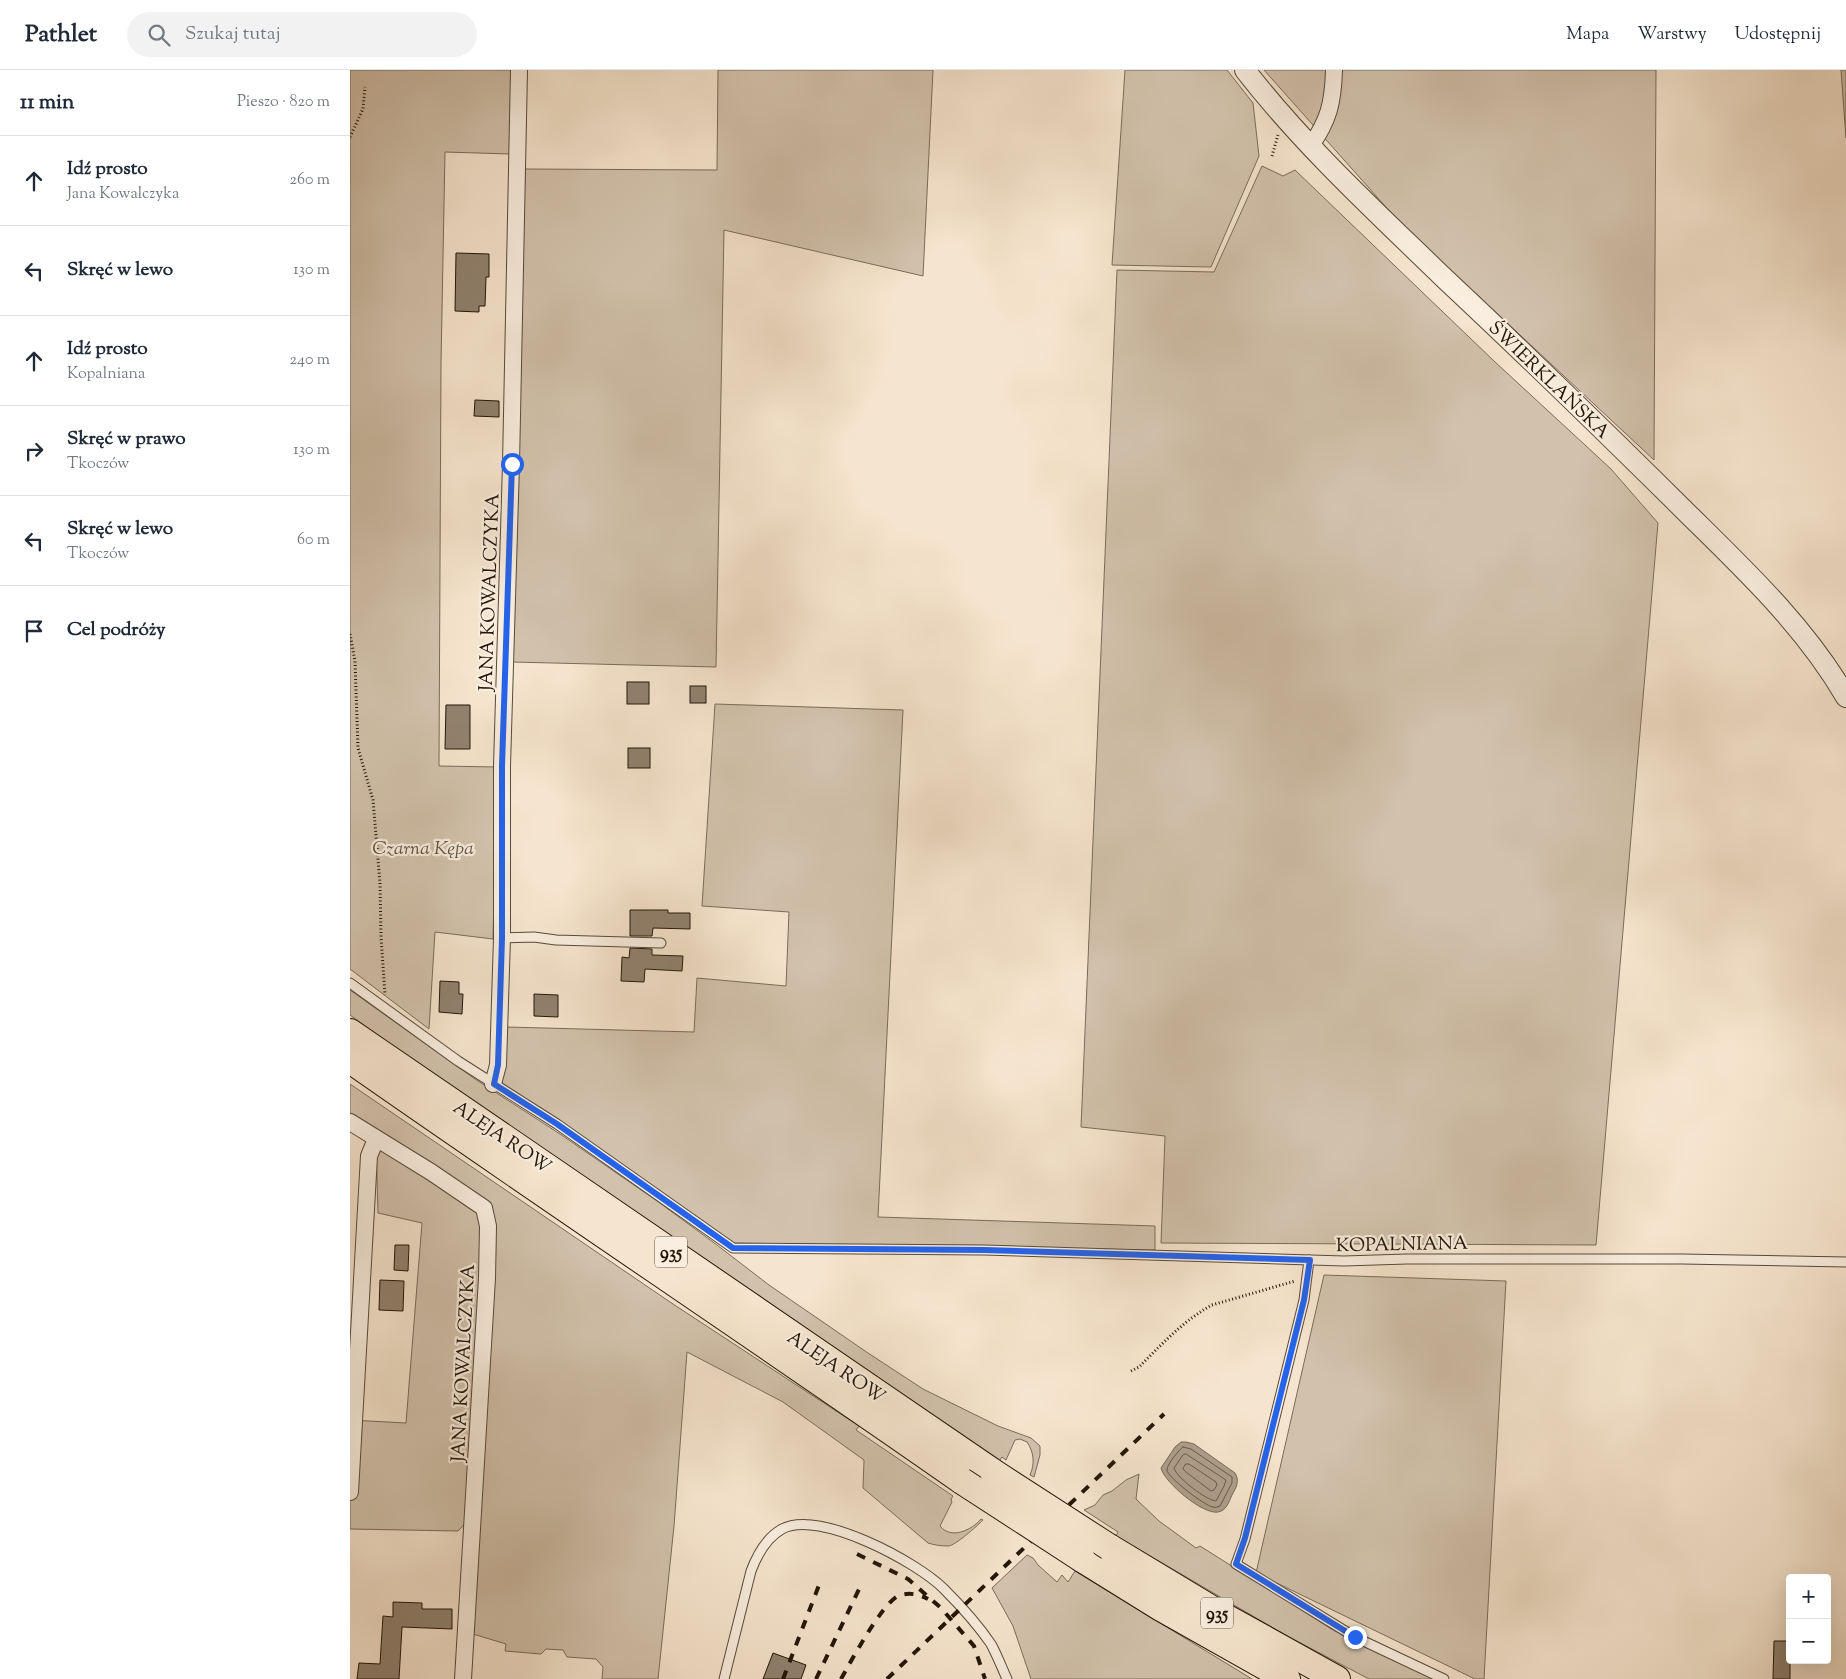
<!DOCTYPE html>
<html lang="pl">
<head>
<meta charset="utf-8">
<style>
	body { margin:0; font-family:"Sorts Mill Goudy",serif; background:#f2f2f3; color:#1f2937 }
	.controls { position:absolute; right:15px; bottom:15px; display:grid; overflow:hidden; border-radius:5px; box-shadow:0 5px 20px #0002 }
	.controls button { width:45px; height:45px; display:grid; place-items:center; padding:0; border:0; border-bottom:1px solid #e0e1e3; background:#fff; color:#1f2937; font:25px sans-serif }
	.stop { position:absolute; width:15px; height:15px; margin:-11px; border:4px solid #2563eb; border-radius:50%; background:#fff }
	.stop.end { background:#2563eb; border-color:#fff; box-shadow:0 1px 5px #0008 }
	.list { margin:0; padding:0; list-style:none }
	h2 { display:flex; justify-content:space-between; align-items:center; height:65px; margin:0; padding:0 20px; font-size:21px }
	h2 small { font-size:16px; font-weight:400; color:#747a83 }
	.list li { display:grid; grid-template-columns:32px 1fr auto; gap:15px; align-items:center; box-sizing:border-box; height:90px; padding:0 20px; border-top:1px solid #e0e1e3 }
	.list b { display:block; font-size:19px; white-space:nowrap }
	.list p { margin:0; font-size:16px; white-space:nowrap; color:#747a83 }
	.list em { font-size:16px; font-style:normal; color:#747a83 }
	.icon { flex:none; width:28px; height:28px; fill:none; stroke:currentColor; stroke-width:2; stroke-linecap:round; stroke-linejoin:round }
	.map { position:relative; flex:none; width:1496px; height:1609px; overflow:hidden }
	header { display:flex; align-items:center; gap:30px; box-sizing:border-box; height:70px; padding:0 25px; background:#fff; border-bottom:1px solid #e0e1e3 }
	header strong { font-size:24px }
	nav { display:flex; gap:28px; margin-inline-start:auto; font-size:18px }
	.search { width:350px; height:45px; background:#f2f2f3; display:flex; align-items:center; gap:12px; box-sizing:border-box; padding:0 18px; border-radius:28px; color:#747a83; font-size:19px }
	main { display:flex }
	aside { flex:1; background:#fff }
	.map>svg:first-child { display:block }
	.green { fill:#d2c2ac; stroke:#7a6c5a }
	.water { fill:#ae9f8b; stroke:#766857 }
	.lines { fill:none; stroke-linecap:round; stroke-linejoin:round }
	.shore { stroke:#685a4a; stroke-width:1 }
	.building { fill:#91826f; stroke:#231608 }
	.service-casing { stroke:#584a3a; stroke-width:11 }
	.minor-casing { stroke:#584a3a; stroke-width:18 }
	.tertiary-casing { stroke:#584a3a; stroke-width:22 }
	.primary-casing { stroke:#231608; stroke-width:28 }
	.path { stroke:#231608; stroke-width:3; stroke-dasharray:1 2.5; stroke-linecap:butt }
	.service { stroke:#f9eedf; stroke-width:9 }
	.minor { stroke:#f9eedf; stroke-width:16 }
	.tertiary { stroke:#f9eedf; stroke-width:20 }
	.primary { stroke:#f6e5ce; stroke-width:26 }
	.rail { stroke:#231608; stroke-width:4; stroke-dasharray:9 9; stroke-linecap:butt }
	.primary-bridge-casing { stroke:#231608; stroke-width:28; stroke-linecap:butt }
	.primary-bridge { stroke:#f6e5ce; stroke-width:26 }
	.route { stroke:#2563eb; stroke-width:6 }
	.labels { text-anchor:middle; stroke-width:4.5; stroke-linejoin:round; paint-order:stroke }
	.shield { fill:#f9eedf; stroke:#635748; stroke-width:1 }
	.shield-label { font-size:18px; font-weight:bold; fill:#231608 }
	.street-label { font-size:19px; fill:#231608; stroke:#f9eedf }
	.park-label { font-size:19px; font-style:italic; fill:#605241; stroke:#f9eedf }
</style>
</head>
<body>
<header>
<strong>Pathlet</strong>
<div class="search"><svg class="icon" aria-label="search" viewBox="0 0 24 24"><circle cx="10" cy="10" r="6"/><path d="M15 15l6 6"/></svg>Szukaj tutaj</div>
<nav><a>Mapa</a><a>Warstwy</a><a>Udostępnij</a></nav>
</header>
<main>
<aside>
<h2>11 min<small>Pieszo · 820 m</small></h2>
<ul class="list">
<li><svg class="icon" aria-label="ahead" viewBox="0 0 24 24"><path d="M12 20V5M6 11l6-6 6 6"/></svg><div><b>Idź prosto</b><p>Jana Kowalczyka</p></div><em>260 m</em></li>
<li><svg class="icon" aria-label="left" viewBox="0 0 24 24"><path d="M17 20v-9H6M10 6l-5 5 5 5"/></svg><div><b>Skręć w lewo</b></div><em>130 m</em></li>
<li><svg class="icon" aria-label="ahead" viewBox="0 0 24 24"><path d="M12 20V5M6 11l6-6 6 6"/></svg><div><b>Idź prosto</b><p>Kopalniana</p></div><em>240 m</em></li>
<li><svg class="icon" aria-label="right" viewBox="0 0 24 24"><path d="M7 20v-9h11M14 6l5 5-5 5"/></svg><div><b>Skręć w prawo</b><p>Tkoczów</p></div><em>130 m</em></li>
<li><svg class="icon" aria-label="left" viewBox="0 0 24 24"><path d="M17 20v-9H6M10 6l-5 5 5 5"/></svg><div><b>Skręć w lewo</b><p>Tkoczów</p></div><em>60 m</em></li>
<li><svg class="icon" aria-label="arrive" viewBox="0 0 24 24"><path d="M6 21V4h12l-3 4 3 4H6"/></svg><div><b>Cel podróży</b></div></li>
</ul>
</aside>
<div class="map">
<svg width="1496" height="1609" viewBox="0 0 1496 1609">
	<rect width="100%" height="100%" fill="#f6e5ce"/>
	<filter id="stains"><feTurbulence type="fractalNoise" baseFrequency=".004" numOctaves="4"/><feColorMatrix values="0 0 0 0 .2 0 0 0 0 .09 0 0 0 0 .02 0 0 0 .5 -.17"/></filter>
	<radialGradient id="worn" r=".72"><stop offset=".6" stop-color="#630" stop-opacity="0"/><stop offset="1" stop-color="#630" stop-opacity=".3"/></radialGradient>
	<g class="green">
		<path d="M0 0H161L160 84 95 82 91 293 89 696 147 697 143 869 85 862 79 959 0 899Z"/>
		<path d="M368 0H583L573 206 374 160 366 597 162 592 175 99 367 100Z"/>
		<path d="M775 0H877L903 33 909 86 861 197 762 195Z"/>
		<path d="M914 0H1306L1304 390 1051 154Z"/>
		<path d="M1491 0H1496V68Z"/>
		<path d="M912 96 933 106 945 100 1144 291 1261 399 1308 453 1246 1175 811 1173 815 1066 731 1057 767 200 864 202Z"/>
		<path d="M365 634 553 640 528 1147 805 1156V1180L384 1173 152 1013 156 957 344 962 347 908 436 916 439 842 352 836Z"/>
		<path d="M0 920 125 1009 210 1064 307 1131 367 1175 419 1215 518 1283 573 1319 648 1356 681 1368 690 1376V1385L684 1407 680 1405C685 1394 684 1382 677 1372L670 1369 665 1370 656 1390 652 1387 650 1390 85 1006 0 945Z"/>
		<path d="M0 1014 323 1234 509 1356 506 1360 603 1426 601 1429 602 1432 590 1456C601 1470 622 1460 631 1449L633 1450C627 1456 605 1476 598 1476 591 1476 584 1475 578 1473L513 1418 514 1390 433 1332 337 1282 324 1456 308 1609H252L253 1597 246 1589 217 1587 213 1580 196 1579 191 1584 155 1581 156 1574 123 1564 130 1438 108 1461 0 1459V1350L56 1353 72 1153 28 1143 26 1069 143 1148 142 1135 0 1047Z"/>
		<path d="M974 1205 1156 1211 1134 1609H1125L906 1503Z"/>
		<path d="M789 1404 786 1429 809 1451 846 1478 850 1476 983 1560 1008 1573 1084 1609H1019L937 1566 766 1466 768 1462 734 1440 745 1435 753 1425 762 1421 776 1410Z"/>
		<path d="M677 1485 683 1488 688 1495 707 1512 712 1505 718 1512 725 1501 902 1609H681L663 1556 642 1518Z"/>
	</g>
	<path class="water" d="M831 1372H836L844 1374 885 1403C890 1411 886 1418 882 1425 879 1432 876 1441 868 1442 853 1445 814 1412 811 1398L825 1377Z"/>
	<g class="lines">
		<g class="shore">
			<path d="M833 1377 841 1379 882 1407V1413L870 1436C867 1437 866 1438 863 1437 855 1436 817 1407 817 1400 817 1394 829 1380 833 1377Z"/>
			<path d="M836 1384 876 1410 874 1416 866 1431C856 1430 827 1408 824 1398L833 1385Z"/>
			<path d="M836 1394H839L866 1412 867 1415 864 1420 861 1421 836 1402 833 1399Z"/>
		</g>
	</g>
	<g class="building">
		<path d="M106 183 139 184V207H136L135 236H129V242L105 241Z"/>
		<path d="M125 330 149 331V347L124 346Z"/>
		<rect x="277" y="612" width="22" height="22"/>
		<rect x="340" y="616" width="16" height="17"/>
		<path d="M96 635H120V679H95Z"/>
		<rect x="278" y="678" width="22" height="20"/>
		<path d="M280 840H318V843H340V859L303 858 302 866H280Z"/>
		<path d="M280 878 302 879V885L333 886 332 901 295 899 294 912 271 911 272 887 279 888Z"/>
		<path d="M90 911 109 912V924H113L112 944 89 942Z"/>
		<path d="M184 924 208 925V947L184 946Z"/>
		<path d="M45 1175H59L58 1201 44 1200Z"/>
		<path d="M30 1210 54 1211 53 1241 29 1240Z"/>
		<path d="M43 1532 72 1533V1539H102V1559L52 1557 49 1609H7L9 1593 30 1594 33 1546 43 1547Z"/>
		<path d="M1424 1571H1440V1609H1423Z"/>
		<path d="M423 1583 456 1595 451 1609H413Z"/>
	</g>
	<g class="lines">
		<g class="service-casing">
			<g id="service">
				<path d="M152 868 184 867 206 870 311 873"/>
				<path d="M0 913 108 991 207 1054 383 1178 634 1180 994 1191 1057 1189H1332L1496 1192"/>
				<path d="M959 1190 954 1230 895 1469 886 1494 1005 1567 1094 1609"/>
				<path d="M374 1609 401 1501C407 1485 416 1468 432 1459 469 1439 567 1492 594 1519 611 1536 628 1555 641 1574 647 1585 652 1598 657 1609"/>
			</g>
		</g>
		<g class="minor-casing">
			<g id="minor">
				<path d="M960 77C979 50 983 33 984 0"/>
				<path d="M143 1014 148 995 152 868V696L161 394 169 0"/>
				<path d="M0 1052 81 1102 134 1138 138 1156 137 1208 113 1609"/>
				<path d="M0 1422 19 1086 26 1069"/>
			</g>
		</g>
		<g class="tertiary-casing">
			<path id="tertiary" d="M895 0C954 76 1025 141 1094 208 1172 281 1248 355 1324 430 1385 491 1452 551 1496 627"/>
		</g>
		<g class="primary-casing">
			<g id="primary">
				<path d="M0 962 643 1402"/>
				<path d="M0 990C203 1132 409 1269 612 1411"/>
				<path d="M759 1477 870 1544 987 1609"/>
				<path d="M732 1489 811 1538 937 1609"/>
			</g>
		</g>
		<g class="path">
			<path d="M0 67 13 39 15 17"/>
			<path d="M922 86 928 65"/>
			<path d="M0 564 5 591 8 678 23 730 30 813 31 867 35 925"/>
			<path d="M781 1301 789 1297C811 1275 834 1250 862 1235L945 1211"/>
		</g>
		<use href="#service" class="service"/>
		<use href="#minor" class="minor"/>
		<use href="#tertiary" class="tertiary"/>
		<use href="#primary" class="primary"/>
		<g class="rail">
			<path d="M507 1484 558 1509 591 1538 624 1576 635 1609"/>
			<path d="M433 1609 471 1510"/>
			<path d="M466 1609 512 1513"/>
			<path d="M491 1609C501 1591 532 1534 548 1526 558 1522 569 1524 578 1529"/>
			<path d="M537 1609 814 1344"/>
		</g>
		<g class="primary-bridge-casing">
			<g id="primary-bridge">
				<path d="M643 1402 759 1477"/>
				<path d="M612 1411 732 1489"/>
			</g>
		</g>
		<use href="#primary-bridge" class="primary-bridge"/>
	</g>
	<g class="lines">
		<path class="route" d="M162 394 152 696V868L148 995 144 1014 207 1054 383 1178 634 1180 960 1190 954 1230 895 1468 886 1494 1005 1567"/>
	</g>
	<g class="labels">
		<g class="shield">
			<rect x="305" y="1166.5" width="32" height="31" rx="4"/>
			<rect x="851" y="1527.5" width="32" height="31" rx="4"/>
		</g>
		<g class="shield-label">
			<text x="321" y="1188">935</text>
			<text x="867" y="1549">935</text>
		</g>
		<g class="street-label">
			<text transform="translate(1200 309) rotate(44)" y="7">ŚWIERKLAŃSKA</text>
			<text transform="translate(138 522) rotate(-88)" y="7">JANA KOWALCZYKA</text>
			<text transform="translate(153 1066) rotate(34)" y="7">ALEJA ROW</text>
			<text transform="translate(1052 1173) rotate(-1)" y="7">KOPALNIANA</text>
			<text transform="translate(112 1293) rotate(-87)" y="7">JANA KOWALCZYKA</text>
			<text transform="translate(487 1296) rotate(34)" y="7">ALEJA ROW</text>
		</g>
		<g class="park-label">
			<text x="73" y="784">Czarna Kępa</text>
		</g>
	</g>
	<rect width="100%" height="100%" filter="url(#stains)"/>
	<rect width="100%" height="100%" fill="url(#worn)"/>
</svg>
<div class="controls">
<button>+</button>
<button>−</button>
</div>
<div class="stop" style="left:162px;top:394px"></div>
<div class="stop end" style="left:1005px;top:1567px"></div>
</div>
</main>
</body>
</html>
